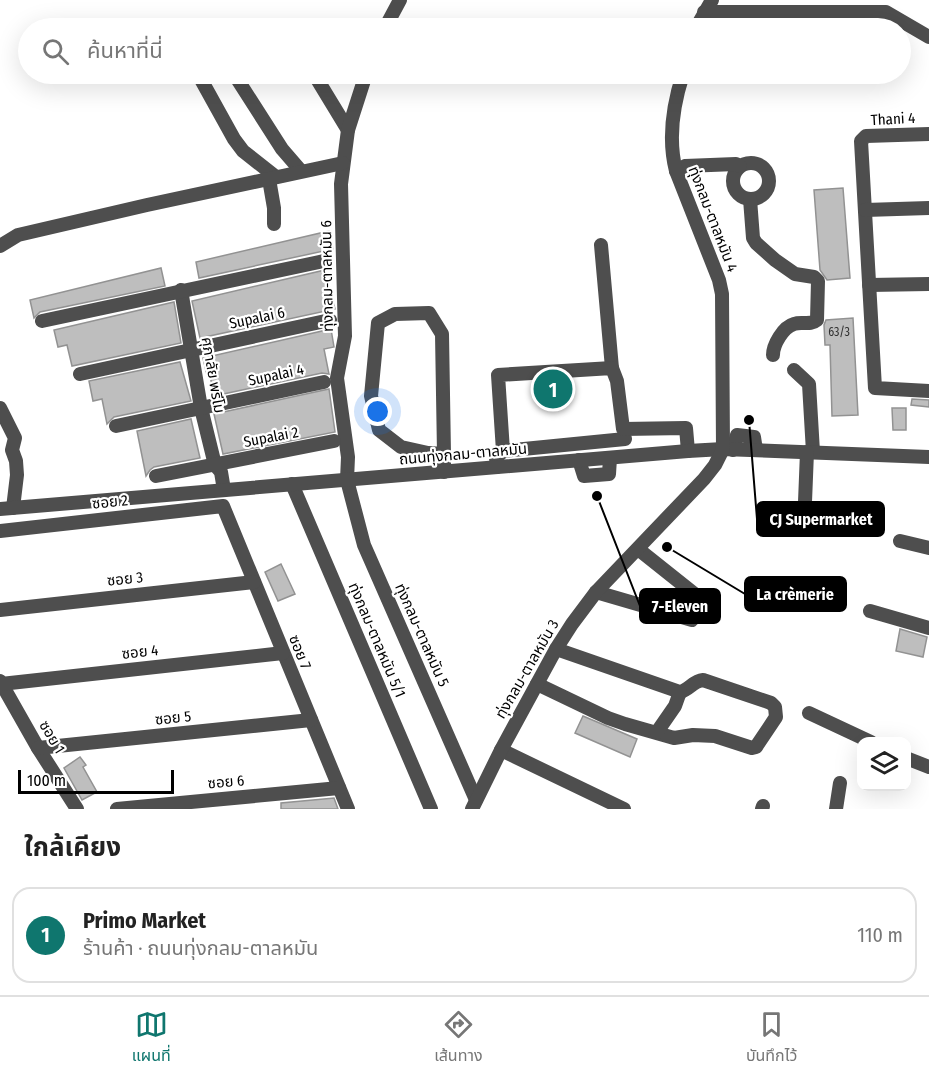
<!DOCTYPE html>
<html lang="th">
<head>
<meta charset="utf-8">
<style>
	body { margin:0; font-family:"Fira Sans Condensed","Noto Sans Thai",sans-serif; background:#f2f2f2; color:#222 }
	.controls { position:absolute; right:18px; bottom:18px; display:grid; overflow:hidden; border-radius:12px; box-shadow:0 6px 24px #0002 }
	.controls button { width:54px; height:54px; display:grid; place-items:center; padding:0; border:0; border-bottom:2px solid #e0e0e0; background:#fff; color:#222; font:30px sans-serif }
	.scale { position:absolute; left:18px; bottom:15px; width:156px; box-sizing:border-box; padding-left:6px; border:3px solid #000; border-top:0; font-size:16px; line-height:21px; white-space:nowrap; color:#000; -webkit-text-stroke:4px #fff; paint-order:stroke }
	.you { position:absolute; left:378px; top:412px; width:21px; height:21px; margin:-15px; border:4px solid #fff; border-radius:50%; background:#1a73e8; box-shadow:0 0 0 9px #1a73e833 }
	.badge { display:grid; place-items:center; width:39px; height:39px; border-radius:50%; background:#0f766e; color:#fff; font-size:20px; font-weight:700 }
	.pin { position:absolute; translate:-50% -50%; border:3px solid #fff; box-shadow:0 2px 6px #0006 }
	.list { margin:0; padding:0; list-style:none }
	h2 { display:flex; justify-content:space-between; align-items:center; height:78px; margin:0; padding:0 24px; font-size:26px }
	h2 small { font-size:20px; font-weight:400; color:#767676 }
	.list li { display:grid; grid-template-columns:39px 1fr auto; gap:18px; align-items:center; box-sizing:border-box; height:96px; margin:0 12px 12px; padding:0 12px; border:2px solid #e0e0e0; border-radius:18px }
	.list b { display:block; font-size:22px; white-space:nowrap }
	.list p { margin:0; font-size:20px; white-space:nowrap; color:#767676 }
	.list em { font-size:20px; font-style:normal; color:#767676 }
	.icon { flex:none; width:33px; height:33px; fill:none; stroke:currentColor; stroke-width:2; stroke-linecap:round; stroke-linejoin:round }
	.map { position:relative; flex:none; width:929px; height:809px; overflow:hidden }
	.search { position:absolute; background:#fff; box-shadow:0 6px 24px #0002; left:18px; right:18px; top:18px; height:66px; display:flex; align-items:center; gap:15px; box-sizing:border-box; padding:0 21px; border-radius:33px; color:#767676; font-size:22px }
	.sheet { height:186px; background:#fff }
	nav { display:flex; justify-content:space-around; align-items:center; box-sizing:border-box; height:84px; border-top:2px solid #e0e0e0; background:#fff; font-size:16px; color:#767676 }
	nav a { display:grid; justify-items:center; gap:3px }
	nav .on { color:#0f766e }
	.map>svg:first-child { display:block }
	.building { fill:#bebebe; stroke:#929292; stroke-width:1.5 }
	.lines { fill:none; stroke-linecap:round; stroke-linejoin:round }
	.minor { stroke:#4e4e4e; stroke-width:14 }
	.labels { text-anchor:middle; stroke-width:4.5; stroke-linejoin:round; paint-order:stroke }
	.number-label { font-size:12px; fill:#303030 }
	.street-label { font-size:15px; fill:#000; stroke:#fff }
	.leader { fill:none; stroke:#000; stroke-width:2 }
	.callout-dot { fill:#000; stroke:#fff; stroke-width:2 }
	.callout { fill:#000; stroke:#000; stroke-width:2 }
	.callout-label { font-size:16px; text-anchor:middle; font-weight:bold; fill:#fff }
</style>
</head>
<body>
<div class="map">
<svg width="929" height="809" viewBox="0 0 929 809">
	<rect width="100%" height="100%" fill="#fff"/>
	<g class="building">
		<path d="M843 188 850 278 827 280 820 270 814 190Z"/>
		<path d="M329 231 333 249 199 278 196 262Z"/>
		<path d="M161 268 165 286 40 312 34 318 30 300Z"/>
		<path d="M325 270 335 309 200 338 192 301Z"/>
		<path d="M174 302 181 343 72 366 67 345 58 347 54 330Z"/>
		<path d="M853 318 858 415 832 416 830 345H825L824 325 826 320Z"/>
		<path d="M331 329 334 347 324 349 329 374 322 373 214 396 210 375H207L203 358Z"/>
		<path d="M180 362 191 401 114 417 107 424 102 399 93 401 89 381Z"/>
		<path d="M329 389 335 432 223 454 214 414Z"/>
		<path d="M912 399 929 400V407L911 405Z"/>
		<path d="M892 408H906V430H893Z"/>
		<path d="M191 419 200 458 154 467 150 470 146 476 137 431Z"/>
		<path d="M281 564 295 594 278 601 265 572Z"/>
		<path d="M900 629 927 637 923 657 896 651Z"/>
		<path d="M583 716 637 739 630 757 575 733Z"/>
		<path d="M80 757 86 765 83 767 97 792 82 800 64 768Z"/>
		<path d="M334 798 338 809H281V803Z"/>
	</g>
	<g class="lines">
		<g class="minor">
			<path d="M704 12H886L929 37"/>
			<path d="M385 28 400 0"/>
			<path d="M678 28 697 25"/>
			<path d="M696 28 712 0"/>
			<path d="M198 74 234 139 243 151 276 177"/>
			<path d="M234 74 282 149 301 171"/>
			<path d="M314 74 348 130"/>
			<path d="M366 74 348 130 341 184 345 336 337 378 348 457 347 480 364 545 476 800"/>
			<path d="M929 134 866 136 861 141 875 388 929 391"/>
			<circle cx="751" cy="181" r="18"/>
			<path d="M676 171 685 166 736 164 740 166"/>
			<path d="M269 179 274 208V224"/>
			<path d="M750 199 753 238 756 243 775 260 795 274 814 277 818 281 817 320C810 326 802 321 794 324 783 327 773 345 773 355"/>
			<path d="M865 210 929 208"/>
			<path d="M601 245 612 368"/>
			<path d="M0 246 18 235 147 205 343 163"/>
			<path d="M869 285 929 284"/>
			<path d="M181 290 201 408 215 465 221 472 224 490"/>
			<path d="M42 321 324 261"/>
			<path d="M794 370 809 384 813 452"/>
			<path d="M80 374 330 320"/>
			<path d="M0 408 15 438 12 450 16 461 17 475 13 508"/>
			<path d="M116 426 324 382"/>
			<path d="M733 450 737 435 754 437 756 450"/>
			<path d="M503 451 625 439"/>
			<path d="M444 454 428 453 401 447 379 430 371 396 378 323 395 314 429 313 442 334 444 454V472"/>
			<path d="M579 460 584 476 609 474 610 458"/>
			<path d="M497 467 496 458 503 451 498 375 612 368 617 381 623 429 686 428 688 451"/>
			<path d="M156 476 334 441"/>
			<path d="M292 484 431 809"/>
			<path d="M0 509 688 451 723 449 929 457"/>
			<path d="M804 527 807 452"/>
			<path d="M0 531 223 506 348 809"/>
			<path d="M900 541 929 548"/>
			<path d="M638 549 697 596"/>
			<path d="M596 592 692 620"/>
			<path d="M0 610 254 582"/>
			<path d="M870 611 929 628"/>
			<path d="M0 681 38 748 77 809"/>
			<path d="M1 684 283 653"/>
			<path d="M537 684 608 718 625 724 674 738 693 735 715 736 752 748 756 747 776 717 775 707 771 703 703 680C693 681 689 690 680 692L556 649"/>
			<path d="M809 713 871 742"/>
			<path d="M657 732 675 706 680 692"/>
			<path d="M38 748 311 720"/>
			<path d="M501 750 624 809"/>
			<path d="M906 758 929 767"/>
			<path d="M117 809 339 788"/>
			<path d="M472 809 501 750 556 649 572 624 596 592 704 479 715 465 723 449 722 294 719 280 676 171C668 140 673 105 683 74"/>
			<path d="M762 809 763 806"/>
			<path d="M836 809 840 783"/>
		</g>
	</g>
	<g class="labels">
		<g class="number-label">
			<text x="839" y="336">63/3</text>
		</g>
		<g class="street-label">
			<text transform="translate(893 119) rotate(-3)" y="5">Thani 4</text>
			<text transform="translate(713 219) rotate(69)" y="5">ทุ่งกลม-ตาลหมัน 4</text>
			<text transform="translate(327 276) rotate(-91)" y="5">ทุ่งกลม-ตาลหมัน 6</text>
			<text transform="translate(257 318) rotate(-12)" y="5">Supalai 6</text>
			<text transform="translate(213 375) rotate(80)" y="5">ศุภาลัย พรีโม</text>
			<text transform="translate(276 375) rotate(-12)" y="5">Supalai 4</text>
			<text transform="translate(271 437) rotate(-11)" y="5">Supalai 2</text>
			<text transform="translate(463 454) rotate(-5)" y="5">ถนนทุ่งกลม-ตาลหมัน</text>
			<text transform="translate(110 502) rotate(-6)" y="5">ซอย 2</text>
			<text transform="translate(125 579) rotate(-6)" y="5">ซอย 3</text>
			<text transform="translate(422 635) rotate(66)" y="5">ทุ่งกลม-ตาลหมัน 5</text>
			<text transform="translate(377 640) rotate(67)" y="5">ทุ่งกลม-ตาลหมัน 5/1</text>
			<text transform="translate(140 652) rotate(-6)" y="5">ซอย 4</text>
			<text transform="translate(300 652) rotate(68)" y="5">ซอย 7</text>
			<text transform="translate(527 669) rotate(-60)" y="5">ทุ่งกลม-ตาลหมัน 3</text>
			<text transform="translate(173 718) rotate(-6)" y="5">ซอย 5</text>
			<text transform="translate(52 737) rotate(59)" y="5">ซอย 1</text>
			<text transform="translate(226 782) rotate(-5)" y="5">ซอย 6</text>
		</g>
	</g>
	<path class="leader" d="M749 420L757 519M667 547L745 594M597 496L640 606"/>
	<g class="callout-dot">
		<circle cx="749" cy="420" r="6"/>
		<circle cx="667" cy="547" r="6"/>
		<circle cx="597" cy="496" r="6"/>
	</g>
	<g class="callout">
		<rect x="757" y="502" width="127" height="34" rx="6"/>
		<rect x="745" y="577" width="101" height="34" rx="6"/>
		<rect x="640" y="589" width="80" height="34" rx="6"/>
	</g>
	<g class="callout-label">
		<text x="821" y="525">CJ Supermarket</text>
		<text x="795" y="600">La crèmerie</text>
		<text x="680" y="612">7-Eleven</text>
	</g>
</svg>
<div class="controls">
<button><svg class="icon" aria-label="layers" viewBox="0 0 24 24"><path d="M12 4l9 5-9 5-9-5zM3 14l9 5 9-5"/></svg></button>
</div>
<div class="scale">100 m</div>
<div class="you"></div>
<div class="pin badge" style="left:553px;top:389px">1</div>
<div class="search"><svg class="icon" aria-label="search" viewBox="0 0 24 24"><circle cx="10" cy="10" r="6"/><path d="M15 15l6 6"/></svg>ค้นหาที่นี่</div>
</div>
<section class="sheet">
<h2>ใกล้เคียง<small></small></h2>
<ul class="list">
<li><span class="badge">1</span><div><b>Primo Market</b><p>ร้านค้า · ถนนทุ่งกลม-ตาลหมัน</p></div><em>110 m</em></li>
</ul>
</section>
<nav>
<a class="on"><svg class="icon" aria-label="map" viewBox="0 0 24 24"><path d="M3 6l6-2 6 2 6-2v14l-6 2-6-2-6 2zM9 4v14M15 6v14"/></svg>แผนที่</a>
<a><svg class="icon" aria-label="directions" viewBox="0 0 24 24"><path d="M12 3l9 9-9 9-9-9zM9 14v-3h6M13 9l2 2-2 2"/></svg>เส้นทาง</a>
<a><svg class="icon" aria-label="saved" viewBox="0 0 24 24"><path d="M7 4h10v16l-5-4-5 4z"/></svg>บันทึกไว้</a>
</nav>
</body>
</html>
